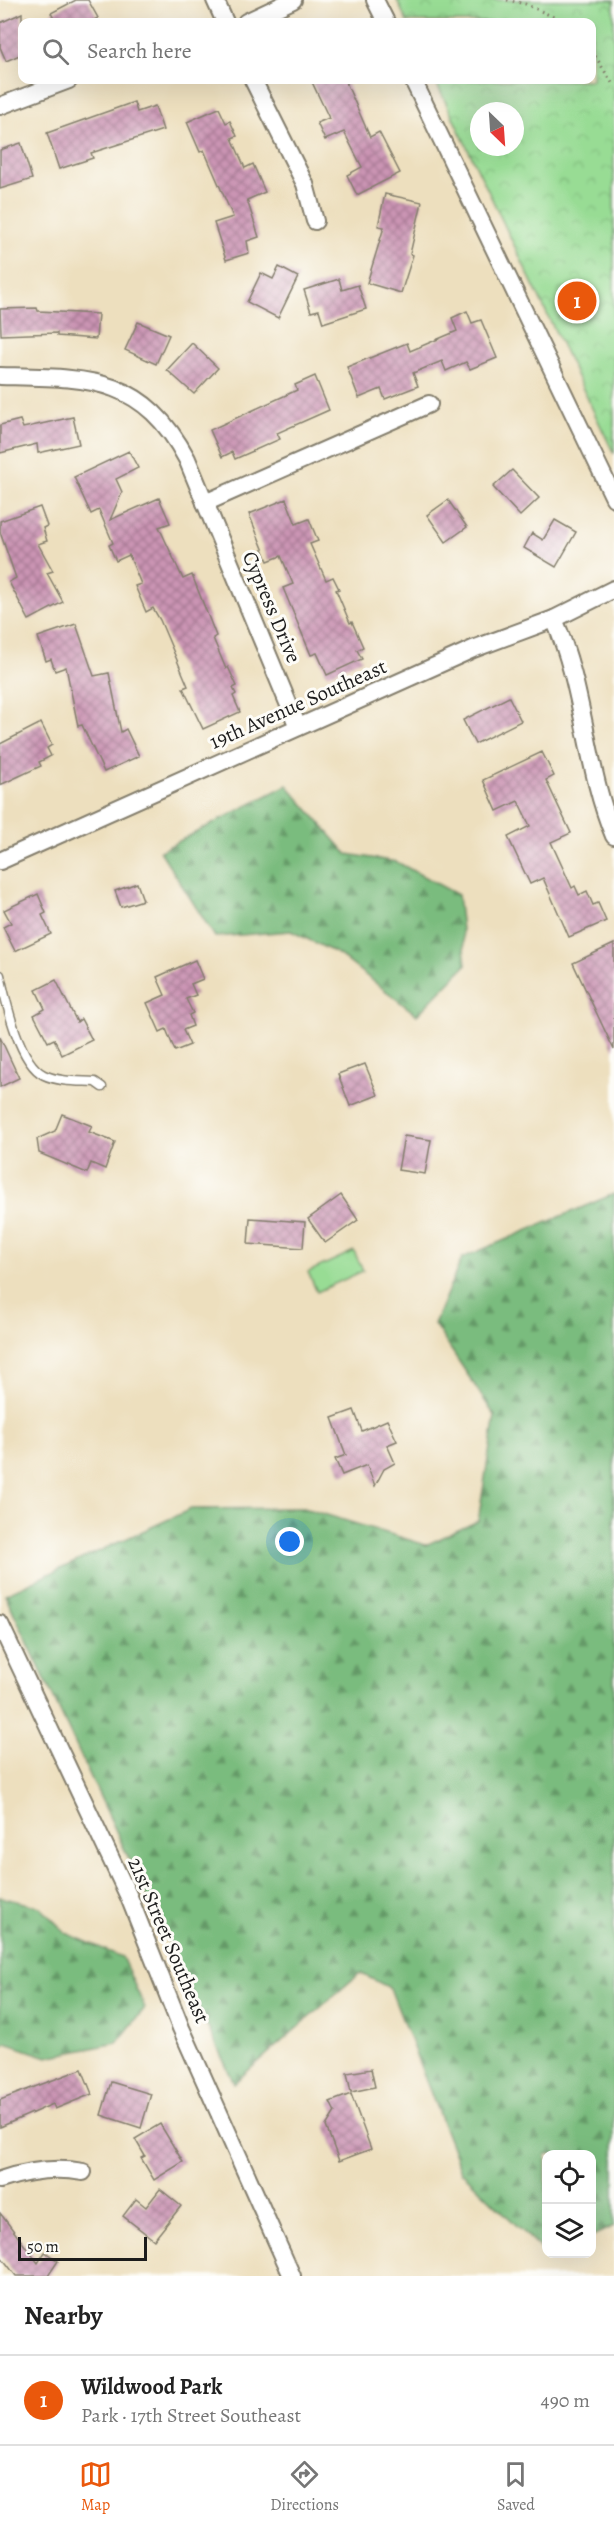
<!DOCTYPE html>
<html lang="en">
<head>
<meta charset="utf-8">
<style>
	body { margin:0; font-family:Alegreya,serif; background:#f2f2f2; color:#222 }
	.controls { position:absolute; right:18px; bottom:18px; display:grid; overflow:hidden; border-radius:12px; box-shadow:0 6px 24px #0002 }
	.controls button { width:54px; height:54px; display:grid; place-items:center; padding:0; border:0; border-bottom:2px solid #e0e0e0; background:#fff; color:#222; font:30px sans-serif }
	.compass { position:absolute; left:470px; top:102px; width:54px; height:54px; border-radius:50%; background:#fff; box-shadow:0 6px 24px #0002; rotate:155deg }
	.scale { position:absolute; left:18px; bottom:15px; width:129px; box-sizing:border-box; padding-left:6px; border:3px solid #1c1c1c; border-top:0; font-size:16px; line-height:21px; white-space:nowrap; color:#1c1c1c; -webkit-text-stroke:4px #fdfcf7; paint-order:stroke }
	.you { position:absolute; left:290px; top:1542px; width:21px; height:21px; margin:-15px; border:4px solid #fff; border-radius:50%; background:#1a73e8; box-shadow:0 0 0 9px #1a73e833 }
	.badge { display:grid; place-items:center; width:39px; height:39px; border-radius:50%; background:#ea580c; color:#fff; font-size:20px; font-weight:700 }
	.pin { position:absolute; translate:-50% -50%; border:3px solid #fff; box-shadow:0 2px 6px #0006 }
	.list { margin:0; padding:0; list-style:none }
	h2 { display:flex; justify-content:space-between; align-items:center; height:78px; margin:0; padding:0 24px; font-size:26px }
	h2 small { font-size:20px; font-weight:400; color:#767676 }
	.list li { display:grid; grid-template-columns:39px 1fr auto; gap:18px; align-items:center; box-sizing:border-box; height:90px; padding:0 24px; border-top:2px solid #e0e0e0 }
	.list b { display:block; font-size:22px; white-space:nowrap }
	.list p { margin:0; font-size:20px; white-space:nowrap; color:#767676 }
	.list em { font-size:20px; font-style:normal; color:#767676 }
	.icon { flex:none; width:33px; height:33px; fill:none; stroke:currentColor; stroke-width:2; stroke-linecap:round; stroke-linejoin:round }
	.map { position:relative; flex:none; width:614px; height:2276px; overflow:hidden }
	.search { position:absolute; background:#fff; box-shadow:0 6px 24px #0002; left:18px; right:18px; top:18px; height:66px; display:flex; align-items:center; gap:15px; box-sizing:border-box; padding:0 21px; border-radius:12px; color:#767676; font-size:22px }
	.sheet { height:168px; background:#fff }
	nav { display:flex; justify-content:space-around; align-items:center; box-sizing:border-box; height:84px; border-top:2px solid #e0e0e0; background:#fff; font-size:16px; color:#767676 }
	nav a { display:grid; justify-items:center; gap:3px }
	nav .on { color:#ea580c }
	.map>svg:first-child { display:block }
	.grass { fill:#98dc94; stroke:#5a7c58; stroke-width:1.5 }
	.forest { fill:url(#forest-firs); stroke:#4b6c4d; stroke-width:1.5 }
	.park { fill:url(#park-crowns); stroke:#5a7c58; stroke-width:1.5; fill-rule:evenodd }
	.building { fill:url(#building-cross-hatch) }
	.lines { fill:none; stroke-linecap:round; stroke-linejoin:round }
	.service-casing { stroke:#847e6d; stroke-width:11 }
	.minor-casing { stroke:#847e6d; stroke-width:20 }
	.path { stroke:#847e6d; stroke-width:3; stroke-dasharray:1.5 4.5; stroke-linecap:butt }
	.service { stroke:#fff; stroke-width:8 }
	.minor { stroke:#fff; stroke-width:16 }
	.labels { text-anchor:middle; stroke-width:6; stroke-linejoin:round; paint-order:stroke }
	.street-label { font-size:21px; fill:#1c1c1c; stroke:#fdfcf7 }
</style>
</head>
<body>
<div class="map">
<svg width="614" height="2276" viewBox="0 0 614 2276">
	<defs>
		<pattern id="forest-firs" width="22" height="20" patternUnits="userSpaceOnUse" patternTransform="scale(1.5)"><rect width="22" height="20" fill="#7abc7e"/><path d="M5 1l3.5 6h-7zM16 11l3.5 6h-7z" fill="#639866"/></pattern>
		<pattern id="park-crowns" width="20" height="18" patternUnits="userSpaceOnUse" patternTransform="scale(1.5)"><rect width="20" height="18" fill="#98dc94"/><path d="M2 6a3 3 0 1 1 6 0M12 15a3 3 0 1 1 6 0" fill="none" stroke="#82bc7f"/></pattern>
		<pattern id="building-cross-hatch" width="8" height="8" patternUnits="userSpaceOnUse" patternTransform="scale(1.5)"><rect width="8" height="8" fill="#cb94b4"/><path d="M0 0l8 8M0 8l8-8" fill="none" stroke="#a47892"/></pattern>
	</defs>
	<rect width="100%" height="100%" fill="#fdfcf7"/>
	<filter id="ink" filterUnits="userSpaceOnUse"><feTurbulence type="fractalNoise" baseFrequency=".0167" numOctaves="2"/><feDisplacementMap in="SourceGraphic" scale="12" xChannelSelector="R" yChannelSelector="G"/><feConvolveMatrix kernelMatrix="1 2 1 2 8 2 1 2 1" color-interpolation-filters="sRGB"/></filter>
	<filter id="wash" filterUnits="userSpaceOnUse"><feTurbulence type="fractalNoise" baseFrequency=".008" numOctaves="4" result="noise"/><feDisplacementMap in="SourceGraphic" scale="24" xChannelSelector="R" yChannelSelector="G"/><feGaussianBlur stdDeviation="1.35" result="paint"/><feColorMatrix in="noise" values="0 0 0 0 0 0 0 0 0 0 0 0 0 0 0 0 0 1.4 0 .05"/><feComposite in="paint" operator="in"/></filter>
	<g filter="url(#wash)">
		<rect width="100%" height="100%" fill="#eddfbe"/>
		<path class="grass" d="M354 1251 363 1271 317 1292 308 1272Z"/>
		<g class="forest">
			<path d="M287 785 347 854 397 862 458 895 466 965 417 1015 338 954 291 931 215 937 160 851Z"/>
			<path d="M614 1194V2226L592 2236V2154H546V2254H553L548 2256 461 2171 390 1988 360 1973 234 2083 5 1594 191 1509 304 1508 426 1545 478 1521 495 1416 434 1324 462 1258Z"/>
			<path d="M0 1897 40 1907 66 1933 122 1957 145 2008 117 2043 47 2057 6 2043 0 2049Z"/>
		</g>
		<path class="park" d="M397 0H614V454L435 80H592V22H407ZM479 111H515V147H479Z"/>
		<g id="blocks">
			<g class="building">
				<path d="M76 0H88L98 18 90 22H56L51 13Z"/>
				<path d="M22 13V54L6 61 0 47V23Z"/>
				<path d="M311 80H345L370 137 379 132 400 173 357 195 347 175 362 167 344 132 325 140 317 123 329 118Z"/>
				<path d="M134 102 137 112 155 106 163 130 91 153 93 158 59 169 47 133Z"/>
				<path d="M219 108 226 123 230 121 237 136 232 138 245 168 253 164 265 192 247 200 259 237 247 241 249 253 226 260 214 223 233 217 204 150 200 152 187 122Z"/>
				<path d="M21 143 32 179 0 189V150Z"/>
				<path d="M385 194 422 202 410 254 413 255 401 293 367 283 384 227 378 226Z"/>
				<path d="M279 267 298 277 278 318 247 302 261 273 273 279Z"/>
				<path d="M339 279 342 290 358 285 366 309 323 323 319 310 311 312 304 290Z"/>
				<path d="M37 308 38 311 98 314 96 339 57 336V333L1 335 0 309Z"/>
				<path d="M467 311 472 323 481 320 497 358 470 369 466 362 446 371 442 361 413 373 418 386 385 399 381 389 359 398 347 367 407 343 410 351 457 331 452 318Z"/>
				<path d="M138 322 169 335 156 364 125 350Z"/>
				<path d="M192 343 218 368 194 394 167 370Z"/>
				<path d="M315 376 329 410 277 433 280 439 235 459 232 452 222 457 210 430 297 390 295 385Z"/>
				<path d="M73 417 79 444 38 453 37 444 0 453V425L20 420 23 428Z"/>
				<path d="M129 451 138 468 116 479 122 492 110 520 159 498 170 523 159 527 183 579 192 575 216 636 213 638 226 669 228 667 237 686 233 688 236 694 233 696 240 712 203 729 183 688 188 686 160 620 153 608 146 612 135 586 141 584 129 555 116 561 109 545 113 543 99 510 91 514 74 477Z"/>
				<path d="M512 470 539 498 520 516 493 487Z"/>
				<path d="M286 499 296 524 309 519 318 541 310 544 326 580 333 577 339 589 336 590 350 623 352 622 363 647 357 650 362 659 327 675 317 653 311 655 283 588 293 584 281 556 268 561 249 514Z"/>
				<path d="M448 500 467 527 446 542 427 515Z"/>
				<path d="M40 507 47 526 43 528 47 541 38 544 53 571 47 573 63 602 29 620 9 582 16 578 0 532V521Z"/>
				<path d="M555 520 576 532 556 567 524 548 532 533 543 540Z"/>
				<path d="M76 624 94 676 109 673 121 732 126 729 139 756 104 772 82 725 78 726 66 667 55 671 51 659 46 661 38 637Z"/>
				<path d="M509 697 521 721 475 744 463 720Z"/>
				<path d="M41 723 52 745 47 748 51 756 39 762 41 766 0 785V744Z"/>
				<path d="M542 752 554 776 546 780 571 833 551 842 572 888 575 886 579 895 587 891 593 905 598 903 606 921 569 937 543 878 530 884 508 837 530 826 518 801 497 811 483 780Z"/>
				<path d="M137 883 143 900 121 907 115 891Z"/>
				<path d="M38 894 46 913 42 915 51 934 15 951 3 927 11 923 4 910Z"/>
				<path d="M614 944V1050L573 963Z"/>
				<path d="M195 960 203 979 191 984 196 995 186 999 193 1013 189 1015 193 1026 183 1030 190 1045 175 1051 166 1029 160 1032 147 1003 165 995 157 977Z"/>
				<path d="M56 980 77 1022 81 1019 92 1040 62 1055 54 1039 48 1042 34 1015 45 1009 36 990Z"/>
				<path d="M0 1037 19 1078 0 1087Z"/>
				<path d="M365 1064 378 1095 350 1106 338 1074Z"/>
				<path d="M62 1114 92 1126 89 1132 115 1142 105 1169 91 1163 87 1173 39 1153 37 1139 55 1131Z"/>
				<path d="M404 1136 431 1140 425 1174 398 1170Z"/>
				<path d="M341 1195 358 1220 325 1243 308 1219Z"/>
				<path d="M250 1218 305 1222 303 1248 248 1244Z"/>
				<path d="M354 1410 362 1431 387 1420 397 1441 387 1445 395 1463 384 1469 375 1486 367 1465 342 1475 335 1459 346 1455 332 1418Z"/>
				<path d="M82 2069 92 2094 55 2109 53 2104 0 2127V2100Z"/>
				<path d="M371 2069 375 2087 351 2092 347 2073Z"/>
				<path d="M111 2082 151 2094 141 2128 101 2115Z"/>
				<path d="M351 2094 371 2149 339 2161 326 2126 335 2112 330 2102Z"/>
				<path d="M160 2124 183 2162 154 2180 141 2158 145 2156 135 2139Z"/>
				<path d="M160 2189 181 2206 154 2240 123 2216 136 2199 146 2207Z"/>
				<path d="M0 2213 38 2263 45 2252 58 2261 48 2276H16L0 2255Z"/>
			</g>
		</g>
	</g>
	<g filter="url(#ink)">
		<use href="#blocks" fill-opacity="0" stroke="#847e6d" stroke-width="1.5"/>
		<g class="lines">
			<g class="service-casing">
				<path id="service" d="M0 975C6 1002 19 1063 44 1075 59 1082 79 1081 95 1082L102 1087"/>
			</g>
			<g class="minor-casing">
				<g id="minor">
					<path d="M215 0 225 22"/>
					<path d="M375 0 386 22"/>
					<path d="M246 22 293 0"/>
					<path d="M253 80 305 184 315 221"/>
					<path d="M413 80 614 498"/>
					<path d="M0 106 69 80"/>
					<path d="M0 376C86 378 142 374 187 459L298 727"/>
					<path d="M205 503 429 404"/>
					<path d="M554 619C585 689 585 767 614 836"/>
					<path d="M0 861 473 649 554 619 614 589"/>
					<path d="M0 1624 129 1897 181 2028 292 2276"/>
					<path d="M0 2180C27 2171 55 2167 83 2172"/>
				</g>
			</g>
			<g class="path">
				<path d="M507 0 525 4 565 22"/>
				<path d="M592 51 614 86"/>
			</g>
			<use href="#service" class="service"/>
			<use href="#minor" class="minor"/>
		</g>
	</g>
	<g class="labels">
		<g class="street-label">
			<text transform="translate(272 607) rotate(67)" y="7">Cypress Drive</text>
			<text transform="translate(298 704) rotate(-24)" y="7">19th Avenue Southeast</text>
			<text transform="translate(169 1940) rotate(67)" y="7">21st Street Southeast</text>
		</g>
	</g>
</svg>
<div class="controls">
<button><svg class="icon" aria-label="locate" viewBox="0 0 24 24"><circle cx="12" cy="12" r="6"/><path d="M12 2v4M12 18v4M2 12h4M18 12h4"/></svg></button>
<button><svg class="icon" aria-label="layers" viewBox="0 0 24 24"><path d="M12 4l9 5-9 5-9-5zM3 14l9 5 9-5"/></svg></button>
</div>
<svg class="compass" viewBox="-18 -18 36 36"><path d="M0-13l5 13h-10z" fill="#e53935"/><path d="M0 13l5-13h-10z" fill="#767676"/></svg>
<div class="scale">50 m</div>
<div class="you"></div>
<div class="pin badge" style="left:577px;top:301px">1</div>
<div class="search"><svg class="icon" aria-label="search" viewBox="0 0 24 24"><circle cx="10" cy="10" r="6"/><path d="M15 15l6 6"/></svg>Search here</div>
</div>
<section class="sheet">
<h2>Nearby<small></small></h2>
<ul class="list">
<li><span class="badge">1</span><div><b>Wildwood Park</b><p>Park · 17th Street Southeast</p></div><em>490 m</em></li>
</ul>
</section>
<nav>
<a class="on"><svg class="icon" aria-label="map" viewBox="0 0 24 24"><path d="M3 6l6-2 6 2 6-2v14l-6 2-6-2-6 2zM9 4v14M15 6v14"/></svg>Map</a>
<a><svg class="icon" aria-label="directions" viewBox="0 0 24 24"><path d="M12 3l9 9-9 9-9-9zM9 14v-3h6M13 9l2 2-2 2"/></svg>Directions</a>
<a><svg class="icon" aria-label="saved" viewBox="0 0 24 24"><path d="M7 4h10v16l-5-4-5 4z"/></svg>Saved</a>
</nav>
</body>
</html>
